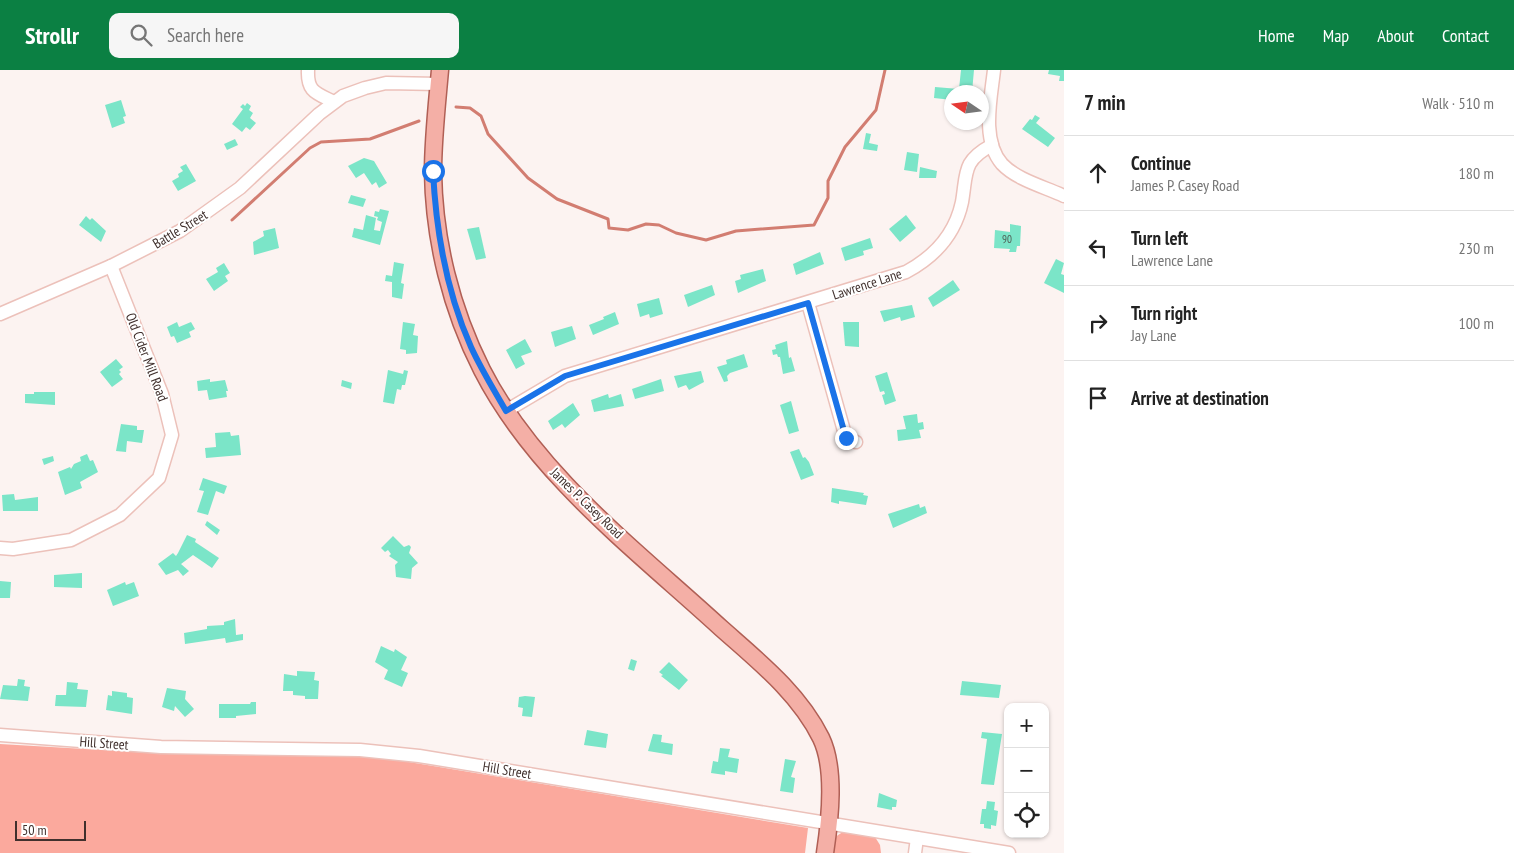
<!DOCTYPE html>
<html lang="en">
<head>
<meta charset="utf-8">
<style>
	body { margin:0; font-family:"PT Sans Narrow",sans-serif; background:#f6f6f6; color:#222 }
	.controls { position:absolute; right:15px; bottom:15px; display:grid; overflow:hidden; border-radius:10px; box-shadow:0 1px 4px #0004 }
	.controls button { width:45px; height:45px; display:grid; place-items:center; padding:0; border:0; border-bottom:1px solid #e0e0e0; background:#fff; color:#222; font:25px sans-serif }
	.compass { position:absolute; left:944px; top:15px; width:45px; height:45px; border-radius:50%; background:#fff; box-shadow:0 1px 4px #0004; rotate:283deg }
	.scale { position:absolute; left:15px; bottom:12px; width:71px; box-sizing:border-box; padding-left:5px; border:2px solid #40302d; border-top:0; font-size:14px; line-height:18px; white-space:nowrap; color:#40302d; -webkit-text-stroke:4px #fff; paint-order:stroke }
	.stop { position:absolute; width:15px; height:15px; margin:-11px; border:4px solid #1a73e8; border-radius:50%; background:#fff }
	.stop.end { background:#1a73e8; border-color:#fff; box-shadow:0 1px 5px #0008 }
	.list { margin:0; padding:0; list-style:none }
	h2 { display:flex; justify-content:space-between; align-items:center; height:65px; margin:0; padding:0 20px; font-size:21px }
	h2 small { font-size:16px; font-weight:400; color:#767676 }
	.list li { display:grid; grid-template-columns:32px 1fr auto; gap:15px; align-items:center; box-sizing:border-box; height:75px; padding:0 20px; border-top:1px solid #e0e0e0 }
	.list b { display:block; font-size:19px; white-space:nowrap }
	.list p { margin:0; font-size:16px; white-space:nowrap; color:#767676 }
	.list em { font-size:16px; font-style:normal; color:#767676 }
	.icon { flex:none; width:28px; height:28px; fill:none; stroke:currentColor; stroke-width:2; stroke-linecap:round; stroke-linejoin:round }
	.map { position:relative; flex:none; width:1064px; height:783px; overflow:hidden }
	header { display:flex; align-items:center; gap:30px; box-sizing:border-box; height:70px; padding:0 25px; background:#0b8043; color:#fff }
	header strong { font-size:24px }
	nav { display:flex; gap:28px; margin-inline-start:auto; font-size:18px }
	.search { width:350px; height:45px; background:#f6f6f6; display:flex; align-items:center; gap:12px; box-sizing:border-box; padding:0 18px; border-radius:10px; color:#767676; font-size:19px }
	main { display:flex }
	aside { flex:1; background:#fff }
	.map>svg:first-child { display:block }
	.green { fill:#fba99d }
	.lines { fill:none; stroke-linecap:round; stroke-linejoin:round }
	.stream { stroke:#d27d71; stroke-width:3 }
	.building { fill:#7be5c8 }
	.minor-casing { stroke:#ecc1ba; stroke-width:15 }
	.major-casing { stroke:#b05f55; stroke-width:19 }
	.minor { stroke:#fff; stroke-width:12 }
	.major { stroke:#f4afa6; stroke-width:16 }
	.route { stroke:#1a73e8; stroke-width:6 }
	.labels { text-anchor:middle; stroke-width:4; stroke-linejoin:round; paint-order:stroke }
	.number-label { font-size:11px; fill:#4f5d54 }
	.street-label { font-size:14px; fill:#40302d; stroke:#fff }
</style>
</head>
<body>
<header>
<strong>Strollr</strong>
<div class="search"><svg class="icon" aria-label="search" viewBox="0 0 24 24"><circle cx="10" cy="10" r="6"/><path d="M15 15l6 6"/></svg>Search here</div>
<nav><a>Home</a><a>Map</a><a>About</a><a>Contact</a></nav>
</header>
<main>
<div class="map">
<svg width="1064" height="783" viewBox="0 0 1064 783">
	<rect width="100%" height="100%" fill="#fcf3f1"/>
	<g class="green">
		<path d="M0 674 153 683 355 686 403 691 808 758 805 783H0Z"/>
		<path d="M843 762 875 767 880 775 881 783H831C832 772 833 767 843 762Z"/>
	</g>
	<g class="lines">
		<g class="stream">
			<path d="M456 37 470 38 481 46 488 64 528 108 557 129 608 149 609 158 628 160 646 154 659 155 676 163 706 170 736 161 814 155 828 128V111L845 77 876 40 885 0"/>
			<path d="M232 150 310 78 321 72 370 69 419 51"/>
		</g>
	</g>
	<g class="building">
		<path d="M961 0H974L972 22H952V30L934 28 935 17 959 19Z"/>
		<path d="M1049 0H1064V11H1059L1060 6 1048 4Z"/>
		<path d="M121 30 126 46 123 47 125 53 112 58 105 35Z"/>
		<path d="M247 33 251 36 249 40 253 43 250 48 256 53 250 60 246 57 242 62 232 54 243 39 240 37 243 34 245 36Z"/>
		<path d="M1035 45 1040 48 1036 53 1055 68 1048 77 1022 59 1030 49 1032 50Z"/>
		<path d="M866 63 871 64 869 73 878 75 877 81 863 79Z"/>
		<path d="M235 69 238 75 227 80 224 74Z"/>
		<path d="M907 82 919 84 917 102 904 100Z"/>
		<path d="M364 88 374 91 387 113 379 118 376 112 372 115 364 103 356 108 348 96Z"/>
		<path d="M186 94 196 111 178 121 172 111 179 107 178 104 183 101 180 97Z"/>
		<path d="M920 97 937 101 936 108H919Z"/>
		<path d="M351 125 366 129 363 137 348 133Z"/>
		<path d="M380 139 389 141 380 175 352 167 354 158 363 160 366 145 376 148 374 160 380 161 382 152 377 150 378 147 374 146 375 141 379 142Z"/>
		<path d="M906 145 916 158 900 172 889 159Z"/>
		<path d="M86 146 90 150 92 148 106 161 101 172 79 155Z"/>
		<path d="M1010 154 1021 156 1020 176H1017L1016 182H1009L1010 179 994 178 995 160 1010 162Z"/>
		<path d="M479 157 486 188 476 190 467 159Z"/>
		<path d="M275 158 279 178 254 185 253 172 264 166 263 161Z"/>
		<path d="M870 168 873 178 863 181 864 185 845 191 841 178Z"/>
		<path d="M820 182 824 194 796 205 793 194Z"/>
		<path d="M1056 189 1064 193 1061 204 1064 205V223L1044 213Z"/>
		<path d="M394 192 404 194 401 213 404 214 402 229 392 227V212L385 211 386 205 392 206Z"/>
		<path d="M224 193 230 203 225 206 228 211 214 221 206 209 218 202 216 198Z"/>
		<path d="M763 199 766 211 738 223 735 211 741 209 740 205Z"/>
		<path d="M953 210 960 220 933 237 928 228Z"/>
		<path d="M712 215 715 225 688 237 684 225Z"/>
		<path d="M659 228 663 244 650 248 649 244 640 247 637 234Z"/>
		<path d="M912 235 915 247 901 251 900 247 884 252 880 241Z"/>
		<path d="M615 242 619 254 593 265 589 255 604 249 603 247Z"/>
		<path d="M177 252 179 257 191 252 195 259 189 262 191 267 177 273 174 266 171 267 167 257Z"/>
		<path d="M403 252 415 254 413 265 418 266 417 283 406 284V280L400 279Z"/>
		<path d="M843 252H859V277L845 276Z"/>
		<path d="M572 256 576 269 555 277 551 262Z"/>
		<path d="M525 269 532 282 521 286 525 294 516 299 506 280Z"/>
		<path d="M787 271 789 288 791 287 795 301 783 304 780 287H778L777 284 773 285 772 280 776 279 775 275Z"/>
		<path d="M744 284 748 297 730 303 727 306 728 311 724 312 717 297 727 294 726 290Z"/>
		<path d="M116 289 123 297 119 300 121 302 119 304 123 309 112 317 100 302Z"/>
		<path d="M388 300 403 304 404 300 408 301 405 315H402L401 320 397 319 394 334 383 332Z"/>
		<path d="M701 301 704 312 689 320 686 315 678 318 674 306Z"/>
		<path d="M887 302 896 331 885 335 882 325 885 324 884 321 880 322 875 306Z"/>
		<path d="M210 309V312L225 310 228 321H226L227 327 209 330 207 320 198 321 197 311Z"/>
		<path d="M661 309 664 321 635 329 632 319Z"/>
		<path d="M342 310 352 313 351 319 341 316Z"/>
		<path d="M34 322H55V335L25 333V324H34Z"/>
		<path d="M608 324 609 328 621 324 624 336 594 342 591 330Z"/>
		<path d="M791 331 799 361 789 364 780 335Z"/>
		<path d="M573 333 580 345 565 358 562 354 553 360 548 351Z"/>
		<path d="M917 344 918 353 923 352 924 359 919 360 921 368 898 371 897 360 906 359 903 346Z"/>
		<path d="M121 354 137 356V360H144L142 373 127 371 126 382 116 381Z"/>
		<path d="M230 362 231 366 239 365 241 385 206 388 205 378 216 377 215 363Z"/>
		<path d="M799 379 803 388 805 387 809 392 814 405 801 410 790 382Z"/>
		<path d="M87 384 90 391 93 390 98 402 80 412 82 418 65 425 58 402 70 397 71 399 74 394 81 391 80 387Z"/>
		<path d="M53 386 54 391 44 395 42 389Z"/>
		<path d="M203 408 227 416 224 424 216 421 208 445 197 442 204 421 199 420Z"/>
		<path d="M832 418 864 423 863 425 868 426 866 435 839 431V434L831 432Z"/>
		<path d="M14 424 15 430 38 427V441H3L2 425Z"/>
		<path d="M919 434 920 438 925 436 927 443 893 458 888 444Z"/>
		<path d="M207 451 220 460 217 465 205 455Z"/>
		<path d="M187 465 196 469 195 472 219 488 212 498 193 485 181 494 189 501 183 506 178 500 166 505 158 494 173 483 176 486 178 483Z"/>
		<path d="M393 466 404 477 409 475 411 477 409 483 418 493 412 498 411 509 396 507 395 495 398 492 389 486 391 484 388 480 385 482 381 478Z"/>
		<path d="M82 503V518L54 517V505Z"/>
		<path d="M0 511 11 512 10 528H0Z"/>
		<path d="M125 512 126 515 134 512 139 526 113 536 107 520Z"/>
		<path d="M235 549 236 565 243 564V570L226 573 225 568 185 574 184 563 207 559V556L224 555V552Z"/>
		<path d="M381 576 394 582 395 579 407 587 401 600 408 603 402 617 384 609 388 600 375 592Z"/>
		<path d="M631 589 637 591 634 601 628 599Z"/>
		<path d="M669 592 688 610 679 620 661 606 663 605 659 602Z"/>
		<path d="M297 601 315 602 314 610 319 611 318 629H305V626L293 625V621H283L284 604 297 606Z"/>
		<path d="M18 609 25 610 24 616 30 617 28 631 0 629 3 615 17 616Z"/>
		<path d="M962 611 1001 615 999 628 960 625Z"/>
		<path d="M67 612 78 613 77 619 88 620 86 637 55 636 56 625H66Z"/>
		<path d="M167 618 186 621 185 629 194 639 185 647 175 636 174 641 162 637Z"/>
		<path d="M112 621 127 623V627L133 628 132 644 106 640 108 625 112 626Z"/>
		<path d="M525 626 535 627 532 647 522 646 523 638 518 637 519 627Z"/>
		<path d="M251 632H256V644L236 646V648H219V634H250Z"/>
		<path d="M587 660 608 664 606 678 584 675Z"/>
		<path d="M982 662 1002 664 994 715 981 714 987 669 981 668Z"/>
		<path d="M653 664 662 665 661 672 673 674 672 685 648 681Z"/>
		<path d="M720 678 730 679 728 687 739 689 737 703 725 701V705L711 703 713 691 718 692Z"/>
		<path d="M785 689 796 691 791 707 795 708 793 723 780 721Z"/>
		<path d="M879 723 897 730 896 737H892V740L877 737Z"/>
		<path d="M987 731 995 732 994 740 998 741 996 756 991 755V759L984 758V754H980L982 739H986Z"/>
	</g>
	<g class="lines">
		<g class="minor-casing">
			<g id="minor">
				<path d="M308 0C307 22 316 23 334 32"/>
				<path d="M994 0C991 28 981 70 1002 94 1017 110 1045 117 1064 126"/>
				<path d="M808 233 846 368 856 372"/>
				<path d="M0 244 111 196 180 161 240 118 319 44 343 26 365 18 386 13 439 14"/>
				<path d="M506 341 565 306 906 202C934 187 955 165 962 132 967 103 962 91 992 75"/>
				<path d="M0 478 13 479 71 470 120 445 159 408 172 365 162 324 111 196"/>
				<path d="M0 665 161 677 360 680 419 686 1009 783"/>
				<path d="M915 783 917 768"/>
			</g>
		</g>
		<g class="major-casing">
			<path id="major" d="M440 0C437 34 433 69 433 102 434 170 451 239 482 300 535 404 636 480 721 558 757 590 799 623 821 668 836 699 830 750 825 783"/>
		</g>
		<use href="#minor" class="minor"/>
		<use href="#major" class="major"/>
	</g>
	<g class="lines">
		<path class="route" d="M433 101C436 162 446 221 471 277 481 299 494 320 506 341L565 306 808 233 846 368"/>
	</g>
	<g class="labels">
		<g class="number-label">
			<text x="1007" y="173">90</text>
		</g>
		<g class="street-label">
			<text transform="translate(180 159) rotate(-31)" y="5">Battle Street</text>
			<text transform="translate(867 214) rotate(-18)" y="5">Lawrence Lane</text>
			<text transform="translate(147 287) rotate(69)" y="5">Old Cider Mill Road</text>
			<text transform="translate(587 433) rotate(44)" y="5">James P. Casey Road</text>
			<text transform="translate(104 673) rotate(4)" y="5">Hill Street</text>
			<text transform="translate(507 700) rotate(9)" y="5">Hill Street</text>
		</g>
	</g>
</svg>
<div class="controls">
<button>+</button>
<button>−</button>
<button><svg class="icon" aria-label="locate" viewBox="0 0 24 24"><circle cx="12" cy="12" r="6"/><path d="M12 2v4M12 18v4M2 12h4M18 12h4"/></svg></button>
</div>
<svg class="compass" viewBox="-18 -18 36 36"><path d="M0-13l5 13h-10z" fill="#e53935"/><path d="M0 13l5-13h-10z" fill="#767676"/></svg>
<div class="scale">50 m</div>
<div class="stop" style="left:433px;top:101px"></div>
<div class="stop end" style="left:846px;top:368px"></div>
</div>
<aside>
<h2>7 min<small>Walk · 510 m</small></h2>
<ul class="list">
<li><svg class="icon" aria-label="ahead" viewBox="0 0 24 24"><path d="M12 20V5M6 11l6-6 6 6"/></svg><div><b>Continue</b><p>James P. Casey Road</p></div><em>180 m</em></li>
<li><svg class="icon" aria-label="left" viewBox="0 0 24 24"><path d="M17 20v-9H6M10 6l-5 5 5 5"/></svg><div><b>Turn left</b><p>Lawrence Lane</p></div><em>230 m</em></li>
<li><svg class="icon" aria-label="right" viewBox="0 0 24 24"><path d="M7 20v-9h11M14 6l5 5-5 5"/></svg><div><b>Turn right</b><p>Jay Lane</p></div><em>100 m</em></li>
<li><svg class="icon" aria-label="arrive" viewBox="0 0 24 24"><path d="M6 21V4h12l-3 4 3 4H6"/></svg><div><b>Arrive at destination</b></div></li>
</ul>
</aside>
</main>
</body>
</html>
